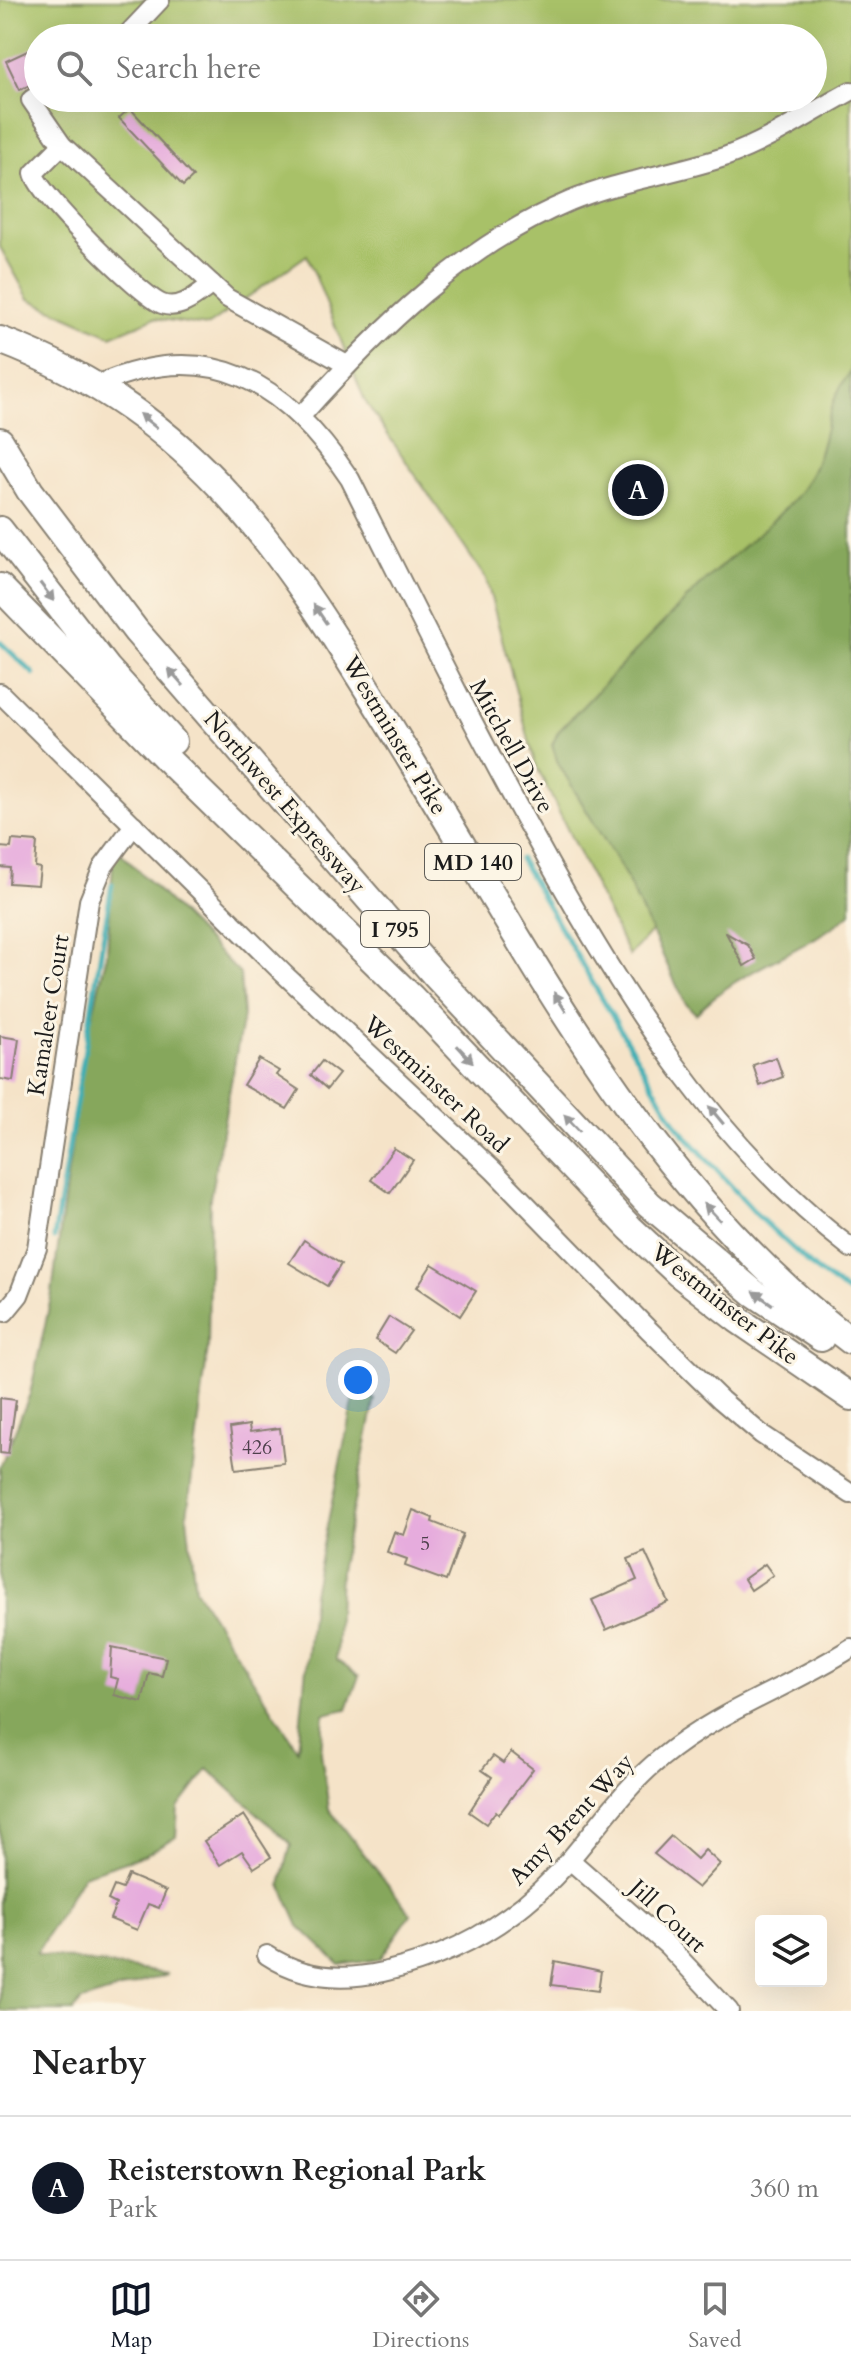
<!DOCTYPE html>
<html lang="en">
<head>
<meta charset="utf-8">
<style>
	body { margin:0; font-family:Cardo,serif; background:#f6f6f6; color:#222 }
	.controls { position:absolute; right:24px; bottom:24px; display:grid; overflow:hidden; border-radius:8px; box-shadow:0 8px 32px #0002 }
	.controls button { width:72px; height:72px; display:grid; place-items:center; padding:0; border:0; border-bottom:2px solid #e0e0e0; background:#fff; color:#222; font:40px sans-serif }
	.you { position:absolute; left:358px; top:1380px; width:28px; height:28px; margin:-20px; border:6px solid #fff; border-radius:50%; background:#1a73e8; box-shadow:0 0 0 12px #1a73e833 }
	.badge { display:grid; place-items:center; width:52px; height:52px; border-radius:50%; background:#111827; color:#fff; font-size:26px; font-weight:700 }
	.pin { position:absolute; translate:-50% -50%; border:4px solid #fff; box-shadow:0 2px 8px #0006 }
	.list { margin:0; padding:0; list-style:none }
	h2 { display:flex; justify-content:space-between; align-items:center; height:104px; margin:0; padding:0 32px; font-size:34px }
	h2 small { font-size:26px; font-weight:400; color:#767676 }
	.list li { display:grid; grid-template-columns:52px 1fr auto; gap:24px; align-items:center; box-sizing:border-box; height:144px; padding:0 32px; border-top:2px solid #e0e0e0 }
	.list b { display:block; font-size:30px; white-space:nowrap }
	.list p { margin:0; font-size:26px; white-space:nowrap; color:#767676 }
	.list em { font-size:26px; font-style:normal; color:#767676 }
	.icon { flex:none; width:44px; height:44px; fill:none; stroke:currentColor; stroke-width:2; stroke-linecap:round; stroke-linejoin:round }
	.map { position:relative; flex:none; width:851px; height:2011px; overflow:hidden }
	.search { position:absolute; background:#fff; box-shadow:0 8px 32px #0002; left:24px; right:24px; top:24px; height:88px; display:flex; align-items:center; gap:20px; box-sizing:border-box; padding:0 28px; border-radius:44px; color:#767676; font-size:30px }
	.sheet { height:248px; background:#fff }
	nav { display:flex; justify-content:space-around; align-items:center; box-sizing:border-box; height:112px; border-top:2px solid #e0e0e0; background:#fff; font-size:22px; color:#767676 }
	nav a { display:grid; justify-items:center; gap:4px }
	nav .on { color:#111827 }
	.map>svg:first-child { display:block }
	.green { fill:#a8c167; stroke:#626e42; stroke-width:2; fill-rule:evenodd }
	.forest { fill:#86a75c; stroke:#51623c; stroke-width:2 }
	.lines { fill:none; stroke-linecap:round; stroke-linejoin:round }
	.stream { stroke:#3daeb4; stroke-width:5 }
	.building { fill:#e6acdd }
	.minor-casing { stroke:#888072; stroke-width:22 }
	.highway-casing { stroke:#888072; stroke-width:30 }
	.minor { stroke:#fff; stroke-width:18 }
	.highway { stroke:#fff; stroke-width:26 }
	.oneway { fill:#999 }
	.labels { text-anchor:middle; stroke-width:6; stroke-linejoin:round; paint-order:stroke }
	.number-label { font-size:20px; fill:#4e404c }
	.shield { fill:#fcf5e5; stroke:#5f5d58; stroke-width:2 }
	.shield-label { font-size:22px; font-weight:bold; fill:#1c1c1c }
	.street-label { font-size:24px; fill:#1c1c1c; stroke:#fcf5e5 }
</style>
</head>
<body>
<div class="map">
<svg width="851" height="2011" viewBox="0 0 851 2011">
	<rect width="100%" height="100%" fill="#fcf5e5"/>
	<filter id="ink" filterUnits="userSpaceOnUse"><feTurbulence type="fractalNoise" baseFrequency=".0125" numOctaves="2"/><feDisplacementMap in="SourceGraphic" scale="16" xChannelSelector="R" yChannelSelector="G"/><feConvolveMatrix kernelMatrix="1 2 1 2 8 2 1 2 1" color-interpolation-filters="sRGB"/></filter>
	<filter id="wash" filterUnits="userSpaceOnUse"><feTurbulence type="fractalNoise" baseFrequency=".006" numOctaves="4" result="noise"/><feDisplacementMap in="SourceGraphic" scale="32" xChannelSelector="R" yChannelSelector="G"/><feGaussianBlur stdDeviation="1.8" result="paint"/><feColorMatrix in="noise" values="0 0 0 0 0 0 0 0 0 0 0 0 0 0 0 0 0 1.4 0 .05"/><feComposite in="paint" operator="in"/></filter>
	<g filter="url(#wash)">
		<rect width="100%" height="100%" fill="#f5e3c8"/>
		<path class="green" d="M0 0H851V711L629 956 535 763 486 579 365 401 307 255 207 326 154 318 111 336 29 299 0 247ZM38 38H813V98H38Z"/>
		<g class="forest">
			<path d="M851 371V913C804 953 737 969 696 1014L685 1003 624 873 558 763 552 745 558 732C609 679 658 626 711 575 736 552 786 513 803 487 830 449 820 410 851 371Z"/>
			<path d="M114 846 240 974 243 1016 210 1198 208 1348 187 1516 195 1589 298 1750 313 1593 355 1391 375 1399 340 1571 336 1660 359 1676 347 1709 324 1714 321 1753 329 1809 411 1914 380 1959 340 1965 299 1926 281 1885 291 1844 208 1769 178 1808 176 1837 144 1855 83 1875 36 1954 168 1974 82 2001 73 2011H0V1467L30 1394 52 1293 84 1049 107 954Z"/>
		</g>
		<g class="lines">
			<g class="stream">
				<path d="M0 642 34 674"/>
				<path d="M520 859 677 1126 758 1216 816 1270 851 1295"/>
				<path d="M54 1238 112 884"/>
			</g>
		</g>
		<g id="blocks">
			<g class="building">
				<path d="M38 46V81L20 90 6 61Z"/>
				<path d="M130 108 193 177 183 186 119 118Z"/>
				<path d="M12 840 37 842 35 867 40 868 38 885 9 883 10 868 0 867V847L11 848Z"/>
				<path d="M726 933 748 945 756 959 744 966Z"/>
				<path d="M0 1036 19 1039 13 1081 0 1079Z"/>
				<path d="M776 1057 783 1077 760 1086 753 1065Z"/>
				<path d="M259 1059 279 1071 276 1075 299 1090 287 1109 243 1085Z"/>
				<path d="M322 1061 339 1074 327 1089 311 1075Z"/>
				<path d="M394 1148 413 1160 390 1193 371 1180Z"/>
				<path d="M304 1240 341 1264 327 1286 289 1263Z"/>
				<path d="M432 1264 476 1291 460 1316 417 1287Z"/>
				<path d="M389 1317 411 1331 395 1353 375 1340Z"/>
				<path d="M0 1398 16 1400 8 1454 0 1453Z"/>
				<path d="M249 1425 250 1432 280 1428 284 1463 236 1469 230 1428Z"/>
				<path d="M413 1510 433 1518 432 1522 463 1534 446 1581 405 1566 407 1559 387 1552 394 1532 404 1535Z"/>
				<path d="M645 1552 668 1602 606 1630 592 1600 637 1580 628 1559Z"/>
				<path d="M765 1564 773 1575 751 1590 744 1579Z"/>
				<path d="M112 1647 166 1658 162 1676 149 1673 142 1702 114 1695 118 1679 110 1677Z"/>
				<path d="M511 1752 533 1769 499 1814 496 1811 486 1824 469 1812 492 1777 482 1770 493 1756 503 1763Z"/>
				<path d="M244 1815 271 1857 254 1868 242 1851 220 1865 204 1841Z"/>
				<path d="M671 1836 697 1859 705 1850 720 1864 698 1888 654 1854Z"/>
				<path d="M128 1875 166 1891 159 1908 148 1904 137 1930 110 1919 116 1904 108 1900 114 1886 122 1889Z"/>
				<path d="M555 1961 601 1971 598 1991 551 1985Z"/>
			</g>
		</g>
	</g>
	<g filter="url(#ink)">
		<use href="#blocks" fill-opacity="0" stroke="#888072" stroke-width="2"/>
		<g class="lines">
			<g class="minor-casing">
				<g id="minor">
					<path d="M124 38 160 0"/>
					<path d="M38 95 31 100 62 145 227 298 347 365"/>
					<path d="M62 145 34 173C37 193 141 296 162 304 181 311 198 294 212 284"/>
					<path d="M97 385C211 335 286 383 350 479 410 598 468 717 533 834 616 986 711 1141 851 1248"/>
					<path d="M301 416C378 330 461 247 570 201 621 180 675 174 727 156 771 140 810 113 851 91"/>
					<path d="M0 693 284 974 494 1171 648 1329 721 1400 761 1434 851 1494"/>
					<path d="M5 1312 19 1295 37 1248 89 901 103 867 134 825"/>
					<path d="M570 1860 668 1946 729 2011"/>
					<path d="M267 1955C302 1978 342 1981 383 1972 459 1955 522 1917 572 1857 601 1823 626 1786 661 1758 719 1710 789 1688 851 1648"/>
				</g>
			</g>
			<g class="highway-casing">
				<g id="highway">
					<path d="M0 340C214 421 299 579 412 762 538 968 653 1193 851 1341"/>
					<path d="M0 441 30 491 136 631 435 975 649 1204 754 1293 821 1338"/>
					<path d="M0 530 107 668 173 741"/>
					<path d="M0 587 172 764 411 997 630 1228 679 1274 737 1319 851 1397"/>
				</g>
			</g>
			<use href="#minor" class="minor"/>
			<use href="#highway" class="highway"/>
		</g>
		<defs><path id="oneway-solid" d="M-6-.8H1V-3.2L6.5 0L1 3.2V.8H-6Z" transform="scale(2)"/></defs>
		<g class="oneway">
			<use href="#oneway-solid" transform="translate(148 421) rotate(-141)"/>
			<use href="#oneway-solid" transform="translate(47 592) rotate(53)"/>
			<use href="#oneway-solid" transform="translate(320 614) rotate(-124)"/>
			<use href="#oneway-solid" transform="translate(176 677) rotate(-131)"/>
			<use href="#oneway-solid" transform="translate(560 1002) rotate(-122)"/>
			<use href="#oneway-solid" transform="translate(465 1054) rotate(47)"/>
			<use href="#oneway-solid" transform="translate(716 1115) rotate(-130)"/>
			<use href="#oneway-solid" transform="translate(572 1123) rotate(-133)"/>
			<use href="#oneway-solid" transform="translate(712 1212) rotate(-133)"/>
			<use href="#oneway-solid" transform="translate(763 1298) rotate(-145)"/>
		</g>
	</g>
	<g class="labels">
		<g class="number-label">
			<text x="257" y="1454">426</text>
			<text x="425" y="1550">5</text>
		</g>
		<g class="shield">
			<rect x="425" y="844" width="96" height="36" rx="6"/>
			<rect x="361" y="911" width="68" height="36" rx="6"/>
		</g>
		<g class="shield-label">
			<text x="473" y="870">MD 140</text>
			<text x="395" y="937">I 795</text>
		</g>
		<g class="street-label">
			<text transform="translate(395 735) rotate(59)" y="8">Westminster Pike</text>
			<text transform="translate(512 746) rotate(61)" y="8">Mitchell Drive</text>
			<text transform="translate(285 802) rotate(49)" y="8">Northwest Expressway</text>
			<text transform="translate(48 1015) rotate(-81)" y="8">Kamaleer Court</text>
			<text transform="translate(436 1084) rotate(43)" y="8">Westminster Road</text>
			<text transform="translate(725 1304) rotate(38)" y="8">Westminster Pike</text>
			<text transform="translate(571 1819) rotate(-47)" y="8">Amy Brent Way</text>
			<text transform="translate(668 1916) rotate(43)" y="8">Jill Court</text>
		</g>
	</g>
</svg>
<div class="controls">
<button><svg class="icon" aria-label="layers" viewBox="0 0 24 24"><path d="M12 4l9 5-9 5-9-5zM3 14l9 5 9-5"/></svg></button>
</div>
<div class="you"></div>
<div class="pin badge" style="left:638px;top:490px">A</div>
<div class="search"><svg class="icon" aria-label="search" viewBox="0 0 24 24"><circle cx="10" cy="10" r="6"/><path d="M15 15l6 6"/></svg>Search here</div>
</div>
<section class="sheet">
<h2>Nearby<small></small></h2>
<ul class="list">
<li><span class="badge">A</span><div><b>Reisterstown Regional Park</b><p>Park</p></div><em>360 m</em></li>
</ul>
</section>
<nav>
<a class="on"><svg class="icon" aria-label="map" viewBox="0 0 24 24"><path d="M3 6l6-2 6 2 6-2v14l-6 2-6-2-6 2zM9 4v14M15 6v14"/></svg>Map</a>
<a><svg class="icon" aria-label="directions" viewBox="0 0 24 24"><path d="M12 3l9 9-9 9-9-9zM9 14v-3h6M13 9l2 2-2 2"/></svg>Directions</a>
<a><svg class="icon" aria-label="saved" viewBox="0 0 24 24"><path d="M7 4h10v16l-5-4-5 4z"/></svg>Saved</a>
</nav>
</body>
</html>
